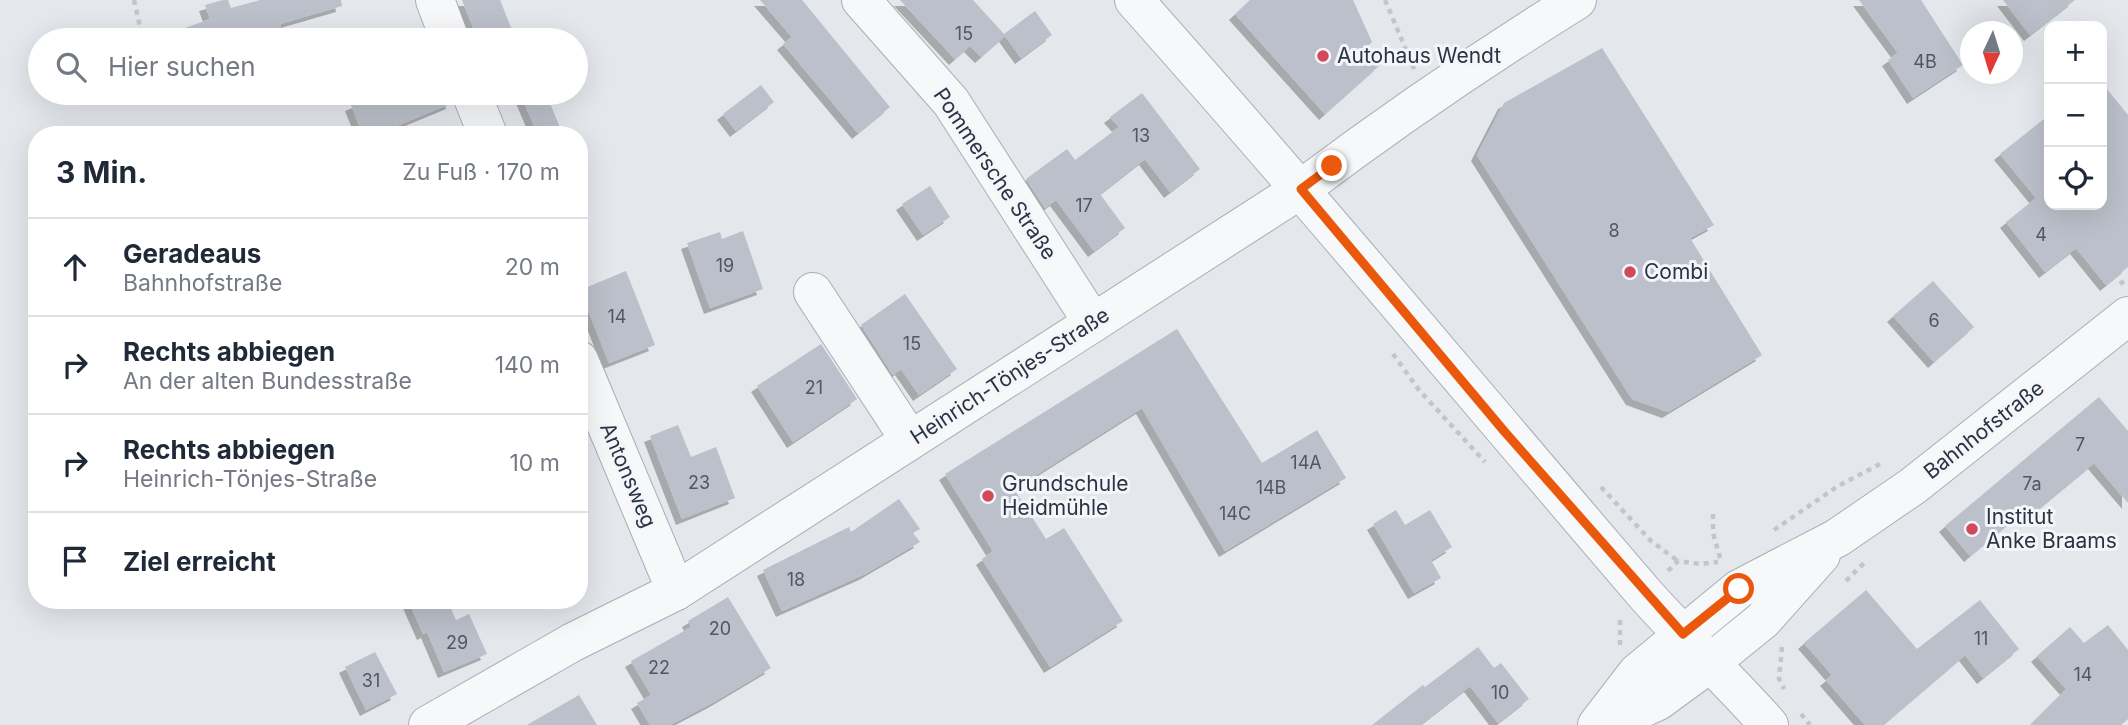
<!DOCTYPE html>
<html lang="de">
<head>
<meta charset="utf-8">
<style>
	body { margin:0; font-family:Inter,sans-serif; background:#f2f2f3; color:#1f2937 }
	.controls { position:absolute; right:21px; top:21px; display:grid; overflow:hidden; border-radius:14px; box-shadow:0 7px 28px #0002 }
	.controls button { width:63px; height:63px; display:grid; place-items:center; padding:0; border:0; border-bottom:2px solid #e0e1e3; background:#fff; color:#1f2937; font:35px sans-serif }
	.compass { position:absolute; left:1960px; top:21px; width:63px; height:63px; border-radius:50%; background:#fff; box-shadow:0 7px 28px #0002; rotate:184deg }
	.stop { position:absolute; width:21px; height:21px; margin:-16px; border:5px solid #ea580c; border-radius:50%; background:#fff }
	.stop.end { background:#ea580c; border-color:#fff; box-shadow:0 2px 7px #0008 }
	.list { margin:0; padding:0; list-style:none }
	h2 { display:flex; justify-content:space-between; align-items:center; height:91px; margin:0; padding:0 28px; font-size:30px }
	h2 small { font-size:23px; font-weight:400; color:#747a83 }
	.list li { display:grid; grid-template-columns:46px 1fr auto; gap:21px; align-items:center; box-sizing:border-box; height:98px; padding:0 28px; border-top:2px solid #e0e1e3 }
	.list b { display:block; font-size:26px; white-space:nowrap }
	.list p { margin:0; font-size:23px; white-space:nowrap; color:#747a83 }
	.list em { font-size:23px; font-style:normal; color:#747a83 }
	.icon { flex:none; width:38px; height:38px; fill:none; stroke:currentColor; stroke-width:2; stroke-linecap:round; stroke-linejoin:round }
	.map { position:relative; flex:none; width:2128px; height:725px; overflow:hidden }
	.search { position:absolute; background:#fff; box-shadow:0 7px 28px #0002; left:28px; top:28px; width:560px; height:77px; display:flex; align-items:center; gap:18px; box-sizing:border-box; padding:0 24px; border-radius:38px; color:#747a83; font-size:26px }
	.panel { position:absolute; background:#fff; box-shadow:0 7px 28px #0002; left:28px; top:126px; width:560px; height:483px; border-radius:28px }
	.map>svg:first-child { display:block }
	.building { fill:#bbc0ca; filter:url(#shadow) }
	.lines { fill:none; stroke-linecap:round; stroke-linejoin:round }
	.minor-casing { stroke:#a9aeb7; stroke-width:40 }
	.path { stroke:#c2c5cb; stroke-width:4.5; stroke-dasharray:5 5; stroke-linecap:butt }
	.minor { stroke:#f7f8fa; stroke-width:38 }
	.route { stroke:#ea580c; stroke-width:9 }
	.poi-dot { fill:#d1495b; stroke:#f4f6f9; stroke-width:2.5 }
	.labels { text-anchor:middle; stroke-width:6; stroke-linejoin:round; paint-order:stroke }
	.number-label { font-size:18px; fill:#4f5766 }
	.poi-label { font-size:21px; fill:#2b3445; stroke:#f4f6f9; text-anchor:start }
	.street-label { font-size:21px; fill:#2b3445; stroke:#f4f6f9 }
</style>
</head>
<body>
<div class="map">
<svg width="2128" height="725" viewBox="0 0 2128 725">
	<defs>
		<filter id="shadow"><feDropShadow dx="-6" dy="6" stdDeviation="0" flood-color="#0004"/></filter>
	</defs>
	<rect width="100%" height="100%" fill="#e4e7ec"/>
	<g class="building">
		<path d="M223 0H228L231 8 260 0H341L342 6 280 24 284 40H161L160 37 210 19 205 5Z"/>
		<path d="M462 0H500L516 40H478Z"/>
		<path d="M760 0H802L890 107 858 133 783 44 792 37Z"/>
		<path d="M900 0H973L1004 34 1035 11 1052 35 1021 58 1005 36 981 57 970 46 955 59Z"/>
		<path d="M1250 0H1353L1372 42 1366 48 1380 65 1325 114 1235 14Z"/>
		<path d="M1859 0H1921L1963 65 1913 98 1888 60 1898 53Z"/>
		<path d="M2003 0H2075L2030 35Z"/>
		<path d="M1602 48 1714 225 1690 238 1762 355 1668 412 1632 399 1477 155 1504 103Z"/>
		<path d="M2102 83 2128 115V267L2106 285 2076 248 2045 272 2006 222 2036 198 2000 154 2049 115V205H2102Z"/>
		<path d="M761 85 774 102 736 131 723 114Z"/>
		<path d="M381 93H450L452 103 375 135H363L351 105Z"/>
		<path d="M520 93H546L563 135H538Z"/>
		<path d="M1142 93 1200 169 1170 192 1145 159 1100 194 1125 228 1094 251 1056 200 1045 208 1026 179 1067 149 1075 160 1119 127 1110 117Z"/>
		<path d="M930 186 950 217 923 235 902 204Z"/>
		<path d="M743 231 763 289 710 308 687 243 720 232 722 239Z"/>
		<path d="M626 271 655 345 609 363 580 290Z"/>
		<path d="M1933 281 1974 327 1934 362 1893 316Z"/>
		<path d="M905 294 957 369 919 395 901 369 893 375 861 325Z"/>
		<path d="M1177 329 1262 463 1317 430 1346 478 1225 551 1142 408 1014 489 1046 539 1064 528 1123 621 1050 667 982 559 993 551 945 474Z"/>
		<path d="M821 344 857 399 793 442 757 386Z"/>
		<path d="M2099 397 2128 431V503L2094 463 2030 516 2025 510 1970 556 1945 526Z"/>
		<path d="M678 425 691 457 716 447 735 498 682 519 650 436Z"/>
		<path d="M899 499 920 529 913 533 920 542 865 574 782 611 763 570 849 527 851 532Z"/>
		<path d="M1396 510 1405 525 1430 510 1452 547 1431 560 1441 578 1414 593 1373 524Z"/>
		<path d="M1866 590 1917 649 1980 600 2019 649 1983 678 1965 655 1883 725H1865L1826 680 1832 675 1804 643Z"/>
		<path d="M728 597 771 668 714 702 670 725H650L637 703 651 695 631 661 691 627 688 621Z"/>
		<path d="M408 600H447L456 620 469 614 487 654 444 672 427 632 423 634Z"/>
		<path d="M2108 625 2128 650V719L2121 725H2030L2066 689 2037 656 2070 627 2084 643Z"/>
		<path d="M1478 647 1494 668 1501 663 1529 699 1498 723 1470 686 1420 725H1372L1423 685 1425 687Z"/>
		<path d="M375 652 397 694 366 710 345 667Z"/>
		<path d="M579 695 597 725H527Z"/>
	</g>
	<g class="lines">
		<g class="minor-casing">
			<g id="minor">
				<path d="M435 0 450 40"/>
				<path d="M861 0 951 102 1093 323"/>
				<path d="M1134 0C1308 195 1475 396 1645 594 1685 639 1729 680 1769 725"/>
				<path d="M471 93 488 135"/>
				<path d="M813 292 910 440"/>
				<path d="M579 360 676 591"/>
				<path d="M428 725 573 642 676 591 1301 189C1390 122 1482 59 1577 0"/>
				<path d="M1597 725 1637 673 1739 589 1837 538 1913 486 2128 316"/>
				<path d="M1606 725 1658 701 1710 663 1763 620 1821 555"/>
			</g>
		</g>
		<g class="path">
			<path d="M134 0 143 40"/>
			<path d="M1385 0 1414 69"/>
			<path d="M160 93 187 99 212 93"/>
			<path d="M2120 284 2128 278"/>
			<path d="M1393 354 1419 390 1485 462"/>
			<path d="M1601 487 1651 541 1678 561"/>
			<path d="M1713 514V533L1721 561"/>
			<path d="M1774 530 1838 486 1882 463"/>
			<path d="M1668 571 1678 561 1700 564 1718 562"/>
			<path d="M1846 581 1864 563"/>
			<path d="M1620 645V615"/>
			<path d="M1782 647 1779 679 1784 689"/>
			<path d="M1801 714 1810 725"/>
		</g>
		<use href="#minor" class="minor"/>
	</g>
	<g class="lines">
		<path class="route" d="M1332 166 1301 189 1504 431 1683 634 1739 589"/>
	</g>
	<g class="poi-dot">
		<circle cx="1323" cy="56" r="7"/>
		<circle cx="1630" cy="272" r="7"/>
		<circle cx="988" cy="496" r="7"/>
		<circle cx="1972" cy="529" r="7"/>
	</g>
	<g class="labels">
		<g class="number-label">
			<text x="964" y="40">15</text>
			<text x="1925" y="68">4B</text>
			<text x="1141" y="142">13</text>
			<text x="1084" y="212">17</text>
			<text x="1614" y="237">8</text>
			<text x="2041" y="241">4</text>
			<text x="725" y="272">19</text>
			<text x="617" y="323">14</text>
			<text x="1934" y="327">6</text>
			<text x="912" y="350">15</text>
			<text x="814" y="394">21</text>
			<text x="2080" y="451">7</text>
			<text x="1306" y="469">14A</text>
			<text x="699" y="489">23</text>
			<text x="2032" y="490">7a</text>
			<text x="1271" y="494">14B</text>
			<text x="1235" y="520">14C</text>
			<text x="796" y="586">18</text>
			<text x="720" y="635">20</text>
			<text x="1981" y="645">11</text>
			<text x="457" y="649">29</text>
			<text x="659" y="674">22</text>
			<text x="2083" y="681">14</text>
			<text x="371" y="687">31</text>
			<text x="1500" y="699">10</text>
		</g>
		<g class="poi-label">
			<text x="1337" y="63">Autohaus Wendt</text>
			<text x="1644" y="279">Combi</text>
			<text x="1002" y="491">Grundschule<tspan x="1002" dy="24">Heidmühle</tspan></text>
			<text x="1986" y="524">Institut<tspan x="1986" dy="24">Anke Braams</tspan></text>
		</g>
		<g class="street-label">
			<text transform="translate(995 174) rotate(56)" y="7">Pommersche Straße</text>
			<text transform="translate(1010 376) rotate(-33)" y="7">Heinrich-Tönjes-Straße</text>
			<text transform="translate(1984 430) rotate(-38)" y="7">Bahnhofstraße</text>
			<text transform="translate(628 475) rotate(67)" y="7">Antonsweg</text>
		</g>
	</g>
</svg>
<div class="controls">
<button>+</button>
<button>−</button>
<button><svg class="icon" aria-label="locate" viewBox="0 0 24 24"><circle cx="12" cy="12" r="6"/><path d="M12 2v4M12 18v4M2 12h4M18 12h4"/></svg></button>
</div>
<svg class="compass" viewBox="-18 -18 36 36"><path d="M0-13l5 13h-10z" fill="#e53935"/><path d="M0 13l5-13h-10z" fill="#747a83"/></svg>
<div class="stop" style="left:1739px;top:589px"></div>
<div class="stop end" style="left:1332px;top:166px"></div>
<div class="search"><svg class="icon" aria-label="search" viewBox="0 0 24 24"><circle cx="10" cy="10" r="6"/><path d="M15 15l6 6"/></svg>Hier suchen</div>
<section class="panel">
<h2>3 Min.<small>Zu Fuß · 170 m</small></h2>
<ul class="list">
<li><svg class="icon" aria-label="ahead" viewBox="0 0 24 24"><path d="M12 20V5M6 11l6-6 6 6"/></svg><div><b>Geradeaus</b><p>Bahnhofstraße</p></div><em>20 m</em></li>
<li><svg class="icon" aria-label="right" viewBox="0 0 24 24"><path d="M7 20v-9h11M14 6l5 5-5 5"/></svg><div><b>Rechts abbiegen</b><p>An der alten Bundesstraße</p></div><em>140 m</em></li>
<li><svg class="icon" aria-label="right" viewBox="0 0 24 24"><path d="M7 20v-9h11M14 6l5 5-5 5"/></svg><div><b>Rechts abbiegen</b><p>Heinrich-Tönjes-Straße</p></div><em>10 m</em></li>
<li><svg class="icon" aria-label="arrive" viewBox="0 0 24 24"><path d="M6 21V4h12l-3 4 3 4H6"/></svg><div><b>Ziel erreicht</b></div></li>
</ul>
</section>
</div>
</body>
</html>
